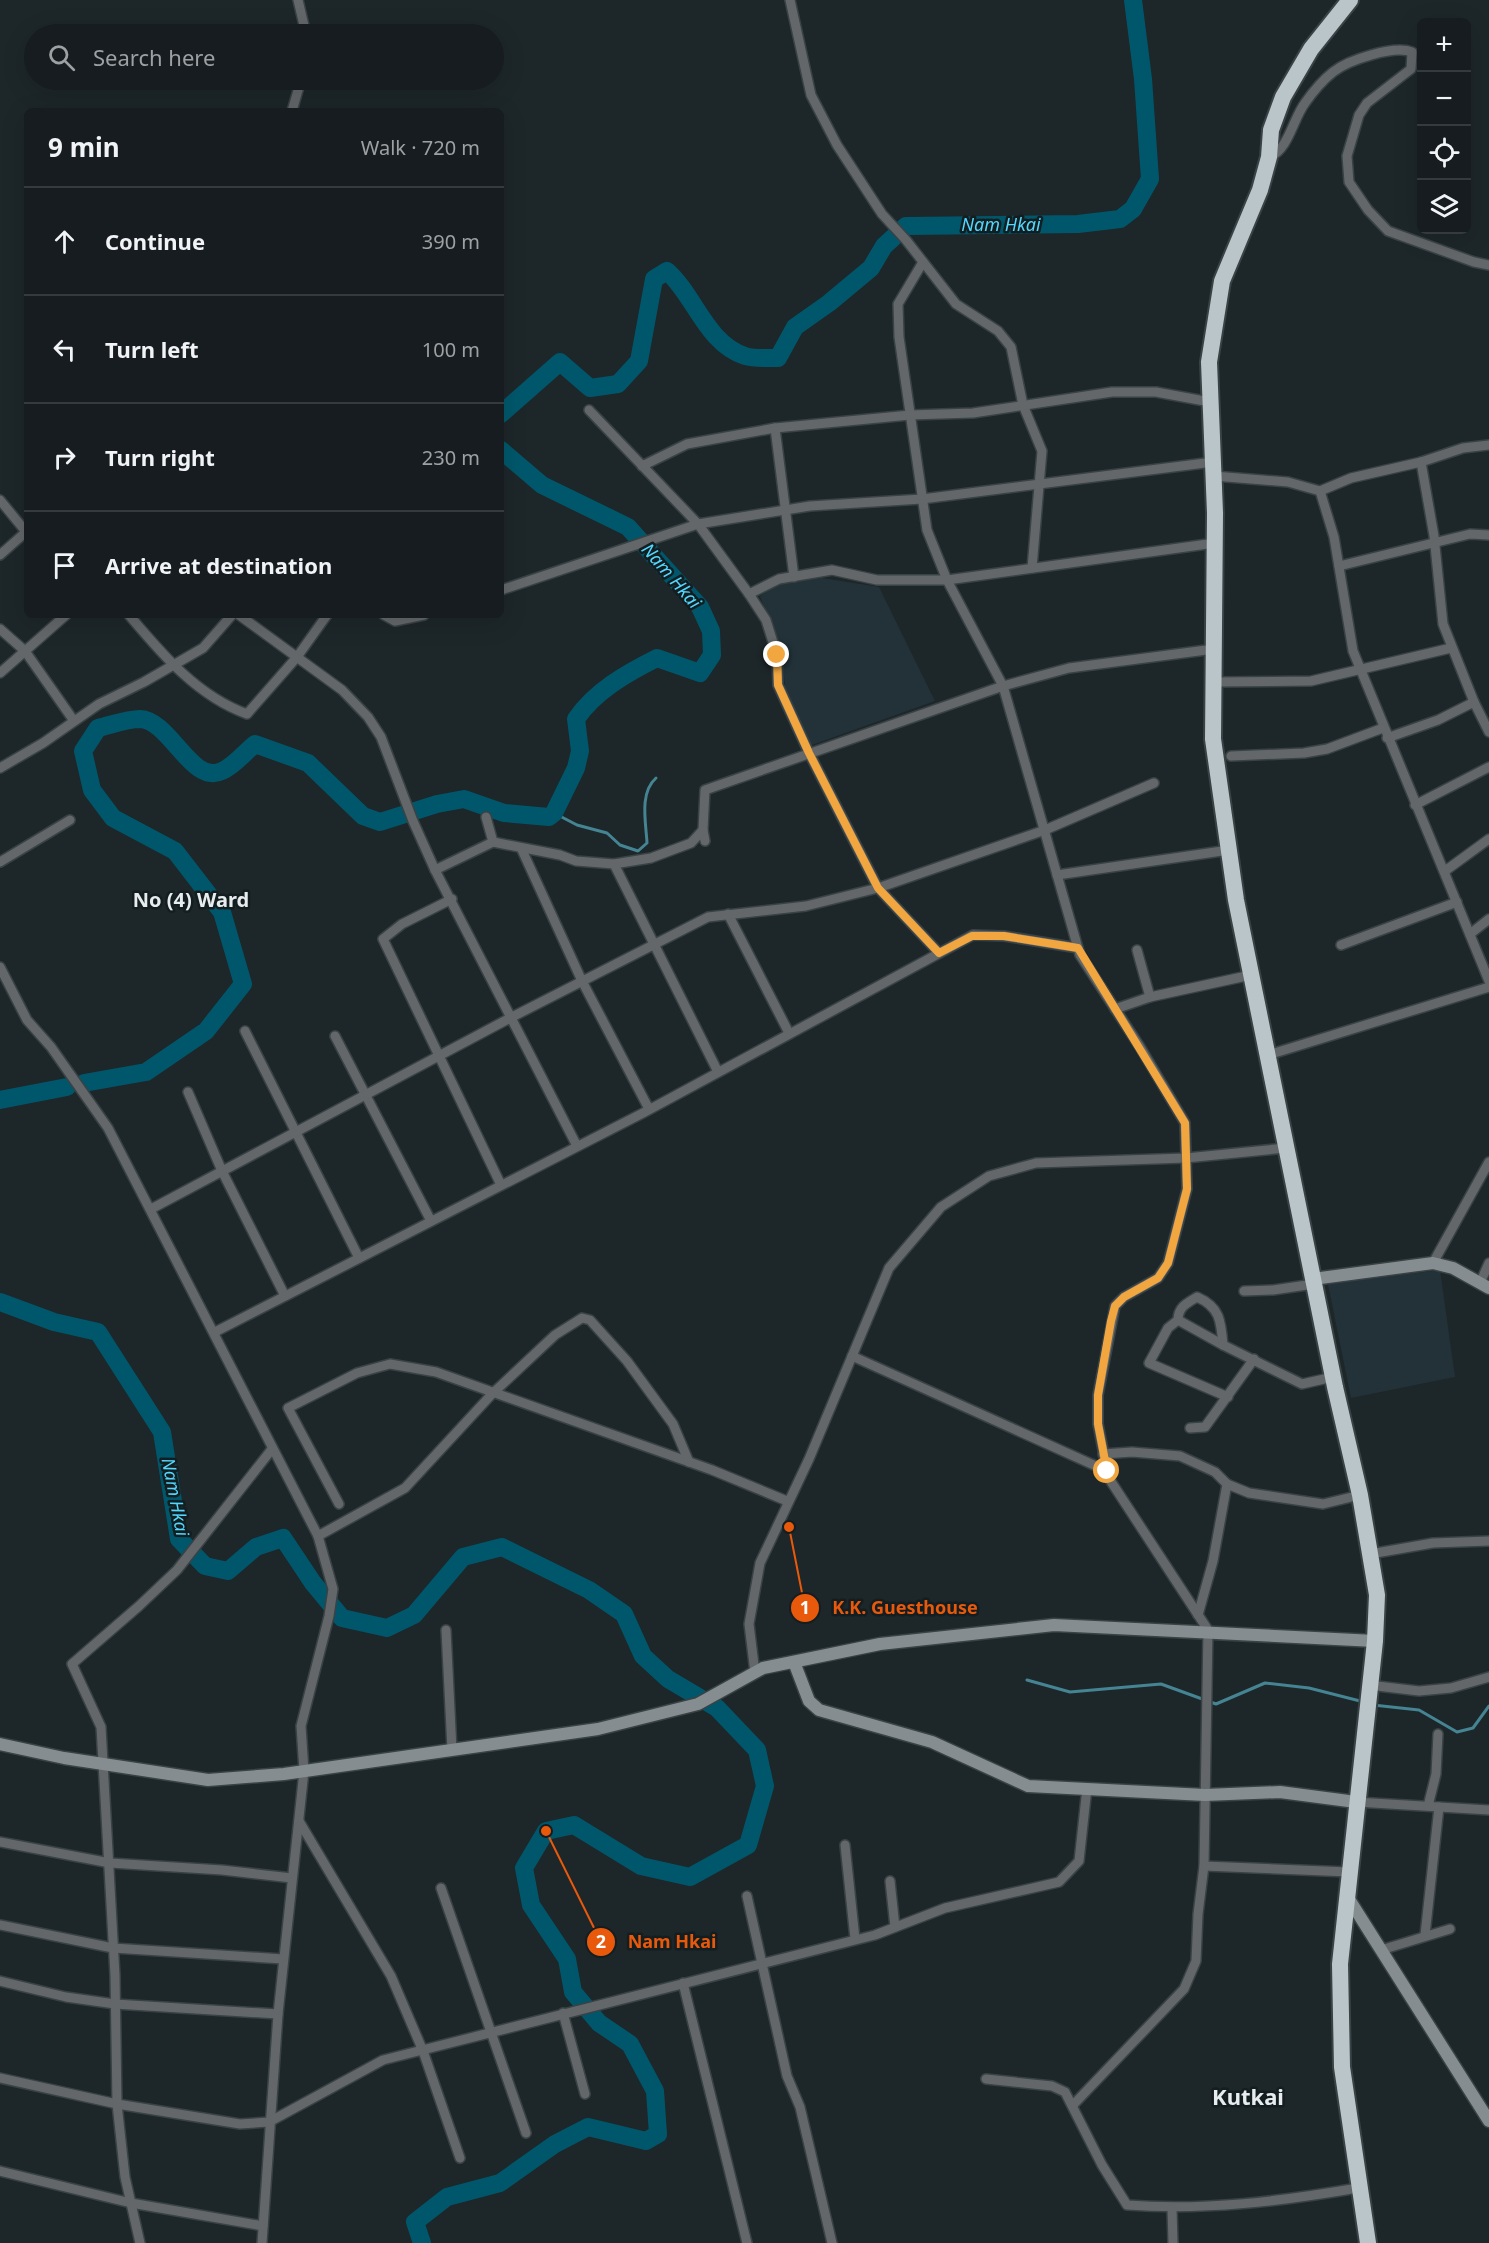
<!DOCTYPE html>
<html lang="en">
<head>
<meta charset="utf-8">
<style>
	body { margin:0; font-family:"Noto Sans",sans-serif; background:#23292c; color:#f1f3f6 }
	.controls { position:absolute; right:18px; top:18px; display:grid; overflow:hidden; border-radius:9px; box-shadow:0 6px 24px #0002 }
	.controls button { width:54px; height:54px; display:grid; place-items:center; padding:0; border:0; border-bottom:2px solid #353a3d; background:#161c1f; color:#f1f3f6; font:30px sans-serif }
	.stop { position:absolute; width:18px; height:18px; margin:-14px; border:4px solid #f1a63f; border-radius:50%; background:#fff }
	.stop.end { background:#f1a63f; border-color:#fff; box-shadow:0 2px 6px #0008 }
	.list { margin:0; padding:0; list-style:none }
	h2 { display:flex; justify-content:space-between; align-items:center; height:78px; margin:0; padding:0 24px; font-size:26px }
	h2 small { font-size:20px; font-weight:400; color:#9ea1a4 }
	.list li { display:grid; grid-template-columns:39px 1fr auto; gap:18px; align-items:center; box-sizing:border-box; height:108px; padding:0 24px; border-top:2px solid #353a3d }
	.list b { display:block; font-size:22px; white-space:nowrap }
	.list em { font-size:20px; font-style:normal; color:#9ea1a4 }
	.icon { flex:none; width:33px; height:33px; fill:none; stroke:currentColor; stroke-width:2; stroke-linecap:round; stroke-linejoin:round }
	.map { position:relative; flex:none; width:1489px; height:2243px; overflow:hidden }
	.search { position:absolute; background:#161c1f; box-shadow:0 6px 24px #0002; left:24px; top:24px; width:480px; height:66px; display:flex; align-items:center; gap:15px; box-sizing:border-box; padding:0 21px; border-radius:33px; color:#9ea1a4; font-size:22px }
	.panel { position:absolute; background:#161c1f; box-shadow:0 6px 24px #0002; left:24px; top:108px; width:480px; height:510px; border-radius:9px }
	.map>svg:first-child { display:block }
	.built { fill:#223238 }
	.lines { fill:none; stroke-linecap:round; stroke-linejoin:round }
	.stream { stroke:#458493; stroke-width:3 }
	.river { stroke:#00576b; stroke-width:18 }
	.street-casing { stroke:#394245; stroke-width:12 }
	.secondary-casing { stroke:#394245; stroke-width:15 }
	.highway-casing { stroke:#394245; stroke-width:20 }
	.street { stroke:#636769; stroke-width:9 }
	.secondary { stroke:#868d90; stroke-width:12 }
	.highway { stroke:#bac5ca; stroke-width:16 }
	.route { stroke:#f1a63f; stroke-width:8 }
	.labels { text-anchor:middle; stroke-width:5; stroke-linejoin:round; paint-order:stroke }
	.water-label { font-size:18px; font-style:italic; fill:#50d8ff; stroke:#141d20 }
	.quarter-label { font-size:20px; font-weight:bold; fill:#e7edef; stroke:#141d20 }
	.district-label { font-size:22px; font-weight:bold; fill:#e7edef; stroke:#141d20 }
	.leader { fill:none; stroke:#e8590c; stroke-width:2 }
	.callout-dot { fill:#e8590c; stroke:#141d20; stroke-width:2 }
	.mark-label { font-size:18px; text-anchor:middle; font-weight:bold; fill:#fff }
	.callout-label { font-size:18px; text-anchor:middle; font-weight:bold; fill:#e8590c; stroke:#141d20; stroke-width:5; stroke-linejoin:round; paint-order:stroke }
</style>
</head>
<body>
<div class="map">
<svg width="1489" height="2243" viewBox="0 0 1489 2243">
	<rect width="100%" height="100%" fill="#1d2629"/>
	<g class="built">
		<path d="M822 578 879 587 935 701 809 746 787 701 781 652 760 596 781 583Z"/>
		<path d="M1440 1270 1455 1377 1351 1398 1328 1284Z"/>
	</g>
	<g class="lines">
		<g class="stream">
			<path d="M554 813 577 825 607 833 620 845 638 851 647 843C646 823 639 793 656 778"/>
			<path d="M1027 1680 1070 1692 1161 1684 1216 1704 1265 1683 1309 1688 1364 1702"/>
			<path d="M1373 1705 1419 1710 1457 1732 1473 1728 1489 1706"/>
		</g>
		<g class="river">
			<path d="M501 414 560 362 590 388 618 384 639 361 654 279 667 271C695 296 706 343 745 356 755 359 769 358 778 358L795 327 829 303 871 268 884 246 906 226 1078 224 1120 219 1133 209 1150 179 1143 79 1133 0"/>
			<path d="M84 1083 146 1072 206 1031 243 984 222 912 175 851 113 818 92 790 83 751 98 728C111 725 127 719 140 719 170 720 192 786 222 771 234 766 245 752 255 744L308 763 363 816 380 822 437 804 464 799 504 813 549 817 554 813 576 768 580 751 576 719C595 691 627 673 657 658L700 673 712 655 711 631 700 607 654 556 628 527 542 485 501 450"/>
			<path d="M0 1100 67 1087"/>
			<path d="M0 1302 54 1322 98 1332 162 1432 179 1539 205 1566 228 1571 256 1547 283 1538 313 1583 342 1618 387 1628 414 1615 463 1557 502 1547 589 1590 624 1614 643 1656 668 1679 717 1708 757 1750 765 1786 748 1845 690 1877 641 1866 574 1825 546 1831 524 1868 531 1905 567 1959 573 1992 599 2023 630 2044 655 2091 658 2134 646 2141 588 2127 555 2144 500 2183 447 2197 415 2222 422 2243"/>
		</g>
		<g class="street-casing">
			<g id="street">
				<path d="M298 0 306 34"/>
				<path d="M790 0 811 95 837 145 882 214 906 240 956 304 998 331 1011 347 1023 405 1042 451 1032 568"/>
				<path d="M292 111 301 80"/>
				<path d="M1270 157C1289 148 1293 119 1305 103 1312 93 1323 80 1333 72 1348 60 1394 45 1412 52L1411 69 1367 103 1359 115 1347 156 1349 182 1368 210 1388 231 1474 262 1489 265"/>
				<path d="M923 262 898 304 899 337 927 530 947 580 1003 686 1080 955 1140 1047 1185 1123 1187 1189 1168 1263 1158 1278 1124 1297 1115 1306 1098 1395V1424L1107 1471 1110 1480 1208 1630 1204 1866 1198 1914 1196 1961 1184 1989 1073 2105"/>
				<path d="M589 410 698 524 749 594 766 620 777 655 778 685 809 753 878 888 939 953"/>
				<path d="M775 428 794 577"/>
				<path d="M1421 462 1434 536 1443 624 1474 702 1489 732"/>
				<path d="M642 466 687 444 775 428 910 415 973 413 1112 392H1156L1210 402"/>
				<path d="M1214 476 1288 482 1320 491 1351 478 1421 462 1463 448 1489 445"/>
				<path d="M1320 491 1334 537 1353 651 1489 981"/>
				<path d="M0 500 27 533"/>
				<path d="M0 555 27 531"/>
				<path d="M1339 566 1470 534 1488 535"/>
				<path d="M501 590 698 524 810 506 922 499 1213 462"/>
				<path d="M749 594 779 579 832 570 877 580H947L1215 543"/>
				<path d="M129 615C162 654 197 696 247 714L297 657 327 615"/>
				<path d="M239 615 342 690 368 717 381 737 413 821 435 870 577 1146"/>
				<path d="M384 615 395 621 424 615"/>
				<path d="M0 629 25 651 74 721"/>
				<path d="M0 673 66 615"/>
				<path d="M1214 682 1311 681 1451 648"/>
				<path d="M1387 738 1438 720 1474 702"/>
				<path d="M1231 756 1304 753 1327 749 1383 728"/>
				<path d="M0 768 43 743 99 704 144 682 203 648 232 615"/>
				<path d="M1415 805 1489 767"/>
				<path d="M486 817 493 842"/>
				<path d="M705 841 703 830 705 790 1003 686 1069 668 1214 649"/>
				<path d="M522 850 582 981 649 1109"/>
				<path d="M0 862 70 820"/>
				<path d="M614 864 718 1072"/>
				<path d="M435 870 493 842 560 855 576 861 614 864 651 858 691 843 703 830"/>
				<path d="M1445 871 1489 839"/>
				<path d="M1057 875 1229 850"/>
				<path d="M452 899 402 924 383 939 501 1185"/>
				<path d="M728 914 789 1033"/>
				<path d="M1470 934 1489 919"/>
				<path d="M1341 945 1457 902"/>
				<path d="M1137 950 1150 997"/>
				<path d="M0 967 27 1020 51 1047 108 1128 318 1536 333 1589 329 1616 301 1726 304 1771 278 2014 262 2243"/>
				<path d="M1115 1009 1150 997 1251 975"/>
				<path d="M245 1031 359 1258"/>
				<path d="M335 1036 431 1221"/>
				<path d="M1268 1055 1489 987"/>
				<path d="M188 1092 222 1171 285 1296"/>
				<path d="M151 1209 512 1017 708 917 806 906 878 888 1045 830 1154 783"/>
				<path d="M1433 1263 1489 1162"/>
				<path d="M1480 1283 1489 1263"/>
				<path d="M1244 1291 1273 1290 1314 1284"/>
				<path d="M1178 1320 1223 1345"/>
				<path d="M215 1332 643 1113 973 935 1004 936 1078 948"/>
				<path d="M852 1356 1107 1471"/>
				<path d="M1228 1397 1149 1363 1168 1328 1178 1320C1178 1307 1187 1303 1197 1297 1220 1307 1221 1321 1223 1345L1302 1384 1333 1377"/>
				<path d="M1190 1428 1205 1427 1254 1359"/>
				<path d="M1103 1454 1132 1452 1180 1456 1215 1472 1227 1484 1249 1493 1323 1504 1360 1495"/>
				<path d="M339 1504 288 1408 357 1373 390 1364 436 1372 712 1470 787 1501"/>
				<path d="M318 1536 405 1488 492 1394 555 1335 582 1318 590 1320 627 1361 673 1424 689 1462"/>
				<path d="M1370 1554 1433 1543 1489 1541"/>
				<path d="M1198 1615 1213 1561 1227 1484"/>
				<path d="M446 1630 452 1750"/>
				<path d="M755 1673 749 1624 760 1563 809 1459 889 1268 941 1207 989 1176 1036 1163 1186 1158 1286 1148"/>
				<path d="M1369 1685 1419 1691 1451 1688 1489 1677"/>
				<path d="M1356 1802 1489 1810"/>
				<path d="M1428 1806 1436 1774 1438 1734"/>
				<path d="M299 1821 391 1976 423 2051 460 2158"/>
				<path d="M0 1842 110 1863 222 1870 292 1878"/>
				<path d="M845 1845 855 1939"/>
				<path d="M1204 1866 1349 1872"/>
				<path d="M890 1881 895 1927"/>
				<path d="M441 1888 526 2133"/>
				<path d="M747 1896 787 2076 800 2107 832 2243"/>
				<path d="M0 1925 113 1948 283 1959"/>
				<path d="M1425 1935 1439 1807"/>
				<path d="M1381 1950 1450 1929"/>
				<path d="M0 1981 66 1997 115 2004 278 2014"/>
				<path d="M683 1983 747 2243"/>
				<path d="M563 2013 585 2094"/>
				<path d="M0 2078 117 2104 240 2124 269 2122 383 2060 875 1935 945 1908 1059 1882 1079 1861 1087 1788"/>
				<path d="M986 2079 1052 2086 1065 2092 1102 2165 1127 2205C1205 2211 1282 2201 1358 2188"/>
				<path d="M0 2171 131 2203 263 2226"/>
				<path d="M1172 2209 1173 2243"/>
				<path d="M140 2243 125 2177 117 2104 115 1975 101 1727 72 1664 139 1606 177 1570 272 1449"/>
			</g>
		</g>
		<g class="secondary-casing">
			<g id="secondary">
				<path d="M1313 1279 1433 1263 1453 1268 1489 1288"/>
				<path d="M794 1662 809 1701 819 1710 932 1742 1028 1786 1205 1795 1280 1792 1356 1802"/>
				<path d="M0 1744 64 1758 208 1780 284 1774 598 1729 698 1704 763 1668 880 1644 1054 1625 1375 1641"/>
				<path d="M1347 1896 1489 2121"/>
			</g>
		</g>
		<g class="highway-casing">
			<path id="highway" d="M1350 0 1311 49 1283 97 1271 130 1269 157 1260 190 1222 281 1209 362 1215 513 1213 739 1236 900 1335 1387 1360 1495 1377 1595 1375 1641 1340 1964 1342 2067 1368 2243"/>
		</g>
		<use href="#street" class="street"/>
		<use href="#secondary" class="secondary"/>
		<use href="#highway" class="highway"/>
	</g>
	<g class="lines">
		<path class="route" d="M777 655 778 685 809 753 878 888 939 953 972 936H1004L1078 948 1185 1123 1187 1189 1168 1263 1158 1278 1124 1297 1115 1306 1111 1321 1098 1395V1424L1107 1471"/>
	</g>
	<g class="labels">
		<g class="water-label">
			<text x="1001" y="231">Nam Hkai</text>
			<text transform="translate(671 576) rotate(49)" y="6">Nam Hkai</text>
			<text transform="translate(175 1497) rotate(79)" y="6">Nam Hkai</text>
		</g>
		<g class="quarter-label">
			<text x="191" y="907">No (4) Ward</text>
		</g>
		<g class="district-label">
			<text x="1248" y="2105">Kutkai</text>
		</g>
	</g>
	<path class="leader" d="M789 1527L805 1608M546 1831L601 1942"/>
	<g class="callout-dot">
		<circle cx="789" cy="1527" r="6"/>
		<circle cx="546" cy="1831" r="6"/>
		<circle cx="805" cy="1608" r="15"/>
		<circle cx="601" cy="1942" r="15"/>
	</g>
	<g class="mark-label">
		<text x="805" y="1614">1</text>
		<text x="601" y="1948">2</text>
	</g>
	<g class="callout-label">
		<text x="905" y="1614">K.K. Guesthouse</text>
		<text x="672" y="1948">Nam Hkai</text>
	</g>
</svg>
<div class="controls">
<button>+</button>
<button>−</button>
<button><svg class="icon" aria-label="locate" viewBox="0 0 24 24"><circle cx="12" cy="12" r="6"/><path d="M12 2v4M12 18v4M2 12h4M18 12h4"/></svg></button>
<button><svg class="icon" aria-label="layers" viewBox="0 0 24 24"><path d="M12 4l9 5-9 5-9-5zM3 14l9 5 9-5"/></svg></button>
</div>
<div class="stop" style="left:1107px;top:1471px"></div>
<div class="stop end" style="left:777px;top:655px"></div>
<div class="search"><svg class="icon" aria-label="search" viewBox="0 0 24 24"><circle cx="10" cy="10" r="6"/><path d="M15 15l6 6"/></svg>Search here</div>
<section class="panel">
<h2>9 min<small>Walk · 720 m</small></h2>
<ul class="list">
<li><svg class="icon" aria-label="ahead" viewBox="0 0 24 24"><path d="M12 20V5M6 11l6-6 6 6"/></svg><div><b>Continue</b></div><em>390 m</em></li>
<li><svg class="icon" aria-label="left" viewBox="0 0 24 24"><path d="M17 20v-9H6M10 6l-5 5 5 5"/></svg><div><b>Turn left</b></div><em>100 m</em></li>
<li><svg class="icon" aria-label="right" viewBox="0 0 24 24"><path d="M7 20v-9h11M14 6l5 5-5 5"/></svg><div><b>Turn right</b></div><em>230 m</em></li>
<li><svg class="icon" aria-label="arrive" viewBox="0 0 24 24"><path d="M6 21V4h12l-3 4 3 4H6"/></svg><div><b>Arrive at destination</b></div></li>
</ul>
</section>
</div>
</body>
</html>
